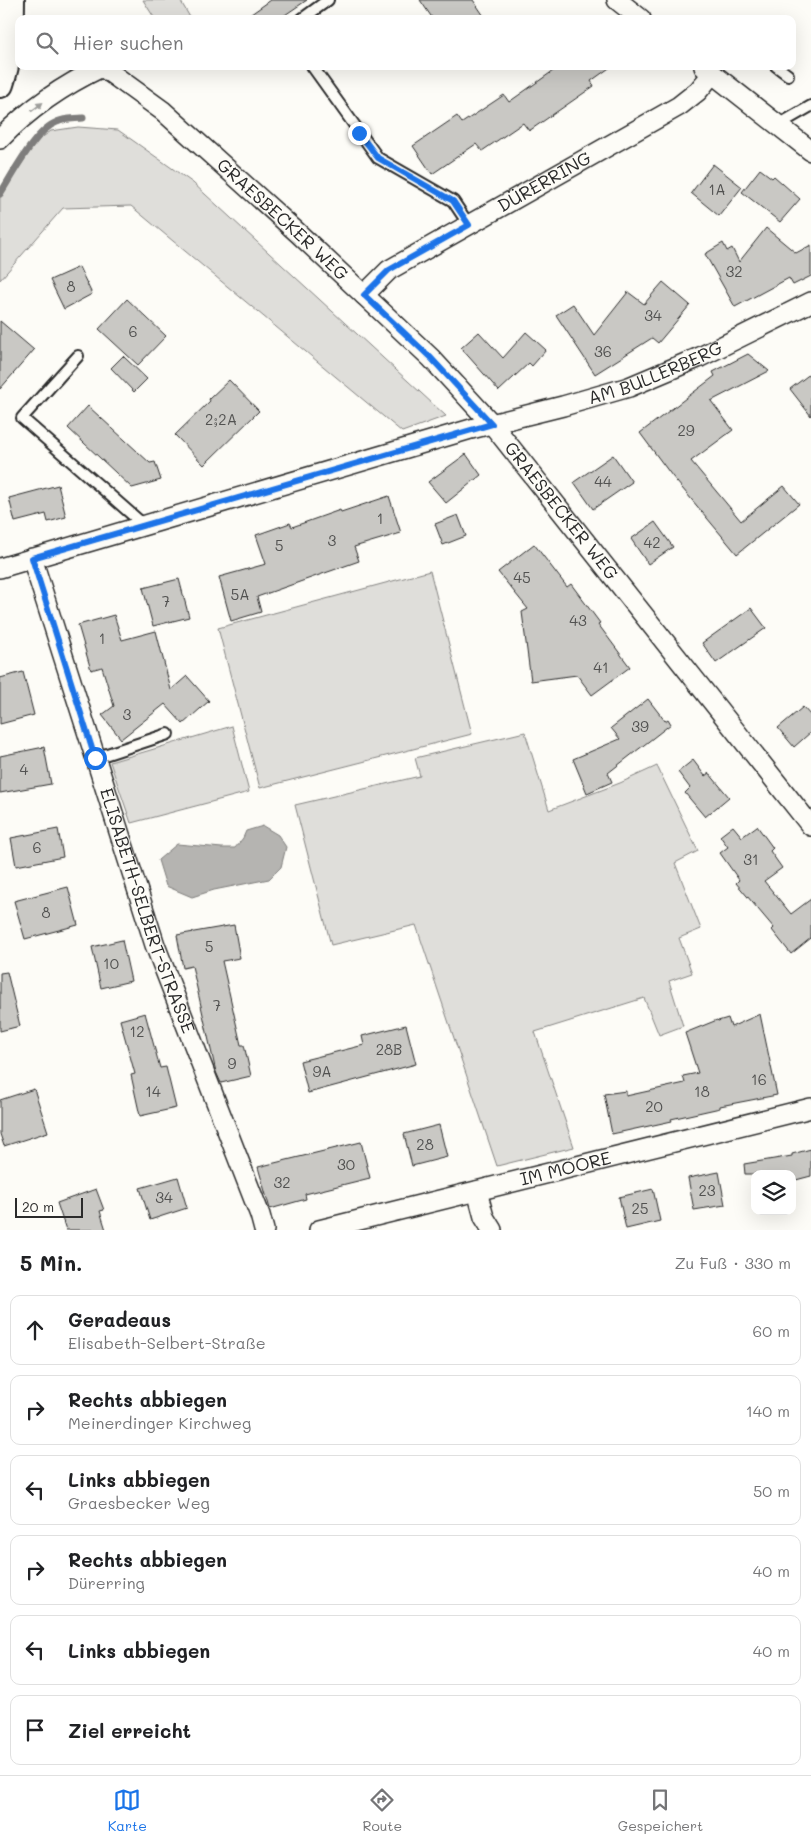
<!DOCTYPE html>
<html lang="de">
<head>
<meta charset="utf-8">
<style>
	body { margin:0; font-family:Mali,sans-serif; background:#f2f2f2; color:#202124 }
	.controls { position:absolute; right:15px; bottom:15px; display:grid; overflow:hidden; border-radius:10px; box-shadow:0 5px 20px #0002 }
	.controls button { width:45px; height:45px; display:grid; place-items:center; padding:0; border:0; border-bottom:1px solid #e0e0e0; background:#fff; color:#202124; font:25px sans-serif }
	.scale { position:absolute; left:15px; bottom:12px; width:68px; box-sizing:border-box; padding-left:5px; border:2px solid #2b2b2b; border-top:0; font-size:14px; line-height:18px; white-space:nowrap; color:#2b2b2b; -webkit-text-stroke:4px #fdfcf7; paint-order:stroke }
	.stop { position:absolute; width:15px; height:15px; margin:-11px; border:4px solid #1a73e8; border-radius:50%; background:#fff }
	.stop.end { background:#1a73e8; border-color:#fff; box-shadow:0 1px 5px #0008 }
	.list { margin:0; padding:0; list-style:none }
	h2 { display:flex; justify-content:space-between; align-items:center; height:65px; margin:0; padding:0 20px; font-size:21px }
	h2 small { font-size:16px; font-weight:400; color:#757577 }
	.list li { display:grid; grid-template-columns:32px 1fr auto; gap:15px; align-items:center; box-sizing:border-box; height:70px; margin:0 10px 10px; padding:0 10px; border:1px solid #e0e0e0; border-radius:10px }
	.list b { display:block; font-size:19px; white-space:nowrap }
	.list p { margin:0; font-size:16px; white-space:nowrap; color:#757577 }
	.list em { font-size:16px; font-style:normal; color:#757577 }
	.icon { flex:none; width:28px; height:28px; fill:none; stroke:currentColor; stroke-width:2; stroke-linecap:round; stroke-linejoin:round }
	.map { position:relative; flex:none; width:811px; height:1230px; overflow:hidden }
	.search { position:absolute; background:#fff; box-shadow:0 5px 20px #0002; left:15px; right:15px; top:15px; height:55px; display:flex; align-items:center; gap:12px; box-sizing:border-box; padding:0 18px; border-radius:10px; color:#757577; font-size:19px }
	.sheet { height:545px; background:#fff }
	nav { display:flex; justify-content:space-around; align-items:center; box-sizing:border-box; height:70px; border-top:1px solid #e0e0e0; background:#fff; font-size:14px; color:#757577 }
	nav a { display:grid; justify-items:center; gap:2px }
	nav .on { color:#1a73e8 }
	.map>svg:first-child { display:block }
	.green { fill:#dfdeda; stroke:#858482 }
	.water { fill:#b5b4b1; stroke:#7e7d7b }
	.lines { fill:none; stroke-linecap:round; stroke-linejoin:round }
	.stream { stroke:#7e7d7b; stroke-width:7 }
	.building { fill:#c9c8c4; stroke:#2b2b2b }
	.lane-casing { stroke:#2b2b2b; stroke-width:14 }
	.street-casing { stroke:#2b2b2b; stroke-width:22 }
	.secondary-casing { stroke:#2b2b2b; stroke-width:30 }
	.lane { stroke:#fdfcf7; stroke-width:10 }
	.street { stroke:#fdfcf7; stroke-width:19 }
	.secondary { stroke:#fdfcf7; stroke-width:26 }
	.oneway { fill:#9e9e9b }
	.route { stroke:#1a73e8; stroke-width:6 }
	.labels { text-anchor:middle; stroke-width:4; stroke-linejoin:round; paint-order:stroke }
	.number-label { font-size:15px; fill:#525251 }
	.street-label { font-size:18px; fill:#2b2b2b; stroke:#fdfcf7 }
</style>
</head>
<body>
<div class="map">
<svg width="811" height="1230" viewBox="0 0 811 1230">
	<rect width="100%" height="100%" fill="#fdfcf7"/>
	<filter id="ink" filterUnits="userSpaceOnUse"><feTurbulence type="fractalNoise" baseFrequency=".02" numOctaves="2"/><feDisplacementMap in="SourceGraphic" scale="10" xChannelSelector="R" yChannelSelector="G"/><feConvolveMatrix kernelMatrix="1 2 1 2 8 2 1 2 1" color-interpolation-filters="sRGB"/></filter>
	<g filter="url(#ink)">
		<g class="green">
			<path d="M143 0H180L191 19H155Z"/>
			<path d="M78 127 118 130 193 183 446 416 402 432 131 206 63 208 0 280V196L37 141 51 131Z"/>
			<path d="M430 571 472 734 260 788 218 628Z"/>
			<path d="M232 726 249 792 131 823 110 762Z"/>
			<path d="M525 732 549 810 620 783 657 766 698 851 675 863 701 929 679 938 692 973 669 981 683 1026 659 1035 644 998 535 1032 574 1147 497 1166 416 925 331 945 295 805 420 776 415 758Z"/>
		</g>
		<path class="water" d="M263 826 278 835 286 847 281 867 269 879 214 890 192 897 166 886 158 860 177 844 222 848H235L243 838 246 831Z"/>
		<g class="lines">
			<path class="stream" d="M0 194C13 174 35 130 57 122 65 118 75 119 83 118"/>
		</g>
		<g class="building">
			<path d="M271 0H307L279 19H244Z"/>
			<path d="M420 0H473L486 19H433Z"/>
			<path d="M560 66H612L591 81 594 86 529 131 523 123 482 151 476 144 432 174 413 146 457 116 462 123 504 95 509 102Z"/>
			<path d="M713 164 742 187 719 216 691 193Z"/>
			<path d="M760 169 772 178 774 176 800 199 780 222 742 192Z"/>
			<path d="M766 228 796 253 811 245V276L793 285 789 278 735 307 705 254 723 243 727 251 732 248 739 262Z"/>
			<path d="M79 267 92 294 64 309 50 280Z"/>
			<path d="M663 282 690 305 658 343 652 338 595 374 556 315 573 304 594 335 628 292 644 304Z"/>
			<path d="M127 299 166 336 138 365 99 329Z"/>
			<path d="M0 321 34 350 0 389Z"/>
			<path d="M479 332 503 358 526 332 546 350 532 366 529 363 499 391 461 348Z"/>
			<path d="M748 354 769 371 711 401 733 430 691 461 741 521 784 486 799 504 737 554 672 476 640 433 715 376 713 372Z"/>
			<path d="M123 356 147 379 134 392 111 368Z"/>
			<path d="M811 373V416L790 389Z"/>
			<path d="M229 380 259 411 204 465 175 435 210 401 209 399Z"/>
			<path d="M88 406 150 463 155 462 161 480 132 488 68 428Z"/>
			<path d="M466 454 481 475 446 503 428 482Z"/>
			<path d="M613 455 632 482 593 509 574 482Z"/>
			<path d="M58 485 66 517 48 522 46 514 15 522 9 498Z"/>
			<path d="M389 496 401 533 354 547 359 561 257 597 261 612 231 621 219 577 266 564 256 535 290 523 292 527 340 510 341 512Z"/>
			<path d="M458 515 466 536 443 545 435 524Z"/>
			<path d="M655 522 673 547 648 564 631 539Z"/>
			<path d="M534 544 567 587 571 584 600 623 598 624 630 667 592 695 577 675 531 681 522 612 528 609 498 572Z"/>
			<path d="M179 579 189 617 153 626 143 588Z"/>
			<path d="M751 608 766 628 716 663 702 643Z"/>
			<path d="M114 615 122 640 156 631 171 690 187 676 209 701 183 724 165 704 121 739 102 715 114 706 102 667 91 670 78 625Z"/>
			<path d="M23 672 34 715 0 724V678Z"/>
			<path d="M648 699 665 721 668 719 671 724 608 773 612 782 587 793 573 759 620 739 611 728Z"/>
			<path d="M803 707 811 716V732L794 747 778 728Z"/>
			<path d="M44 747 51 784 0 793V756Z"/>
			<path d="M693 760 705 776 709 773 729 797 705 817 685 793 690 788 678 772Z"/>
			<path d="M733 826 742 837 757 826 773 848 770 851 782 868 764 881 791 914 811 899V938L791 954 772 930 774 928 736 883 739 880 720 853 728 847 720 836Z"/>
			<path d="M58 829 63 857 16 866 11 838Z"/>
			<path d="M68 887 78 925 25 939 14 901Z"/>
			<path d="M234 925 240 958 222 961 241 1045H244L251 1076 221 1083 216 1072 192 966 183 968 177 935Z"/>
			<path d="M122 940 131 981 101 988 92 947Z"/>
			<path d="M7 972 20 1026 0 1031V973Z"/>
			<path d="M145 1013 160 1068 166 1067 176 1108 140 1116 131 1075 135 1074 120 1020Z"/>
			<path d="M760 1014 777 1095 720 1106V1108L671 1119 672 1121 612 1134 604 1094 626 1091V1096L685 1083 683 1076 698 1073 685 1033 717 1020 718 1021 728 1018 731 1027Z"/>
			<path d="M406 1025 416 1064 308 1093 300 1061 364 1045 362 1036Z"/>
			<path d="M34 1089 48 1132 4 1146 0 1134V1100Z"/>
			<path d="M439 1125 447 1157 412 1166 404 1134Z"/>
			<path d="M361 1142 370 1178 305 1194 306 1199 270 1209 258 1167Z"/>
			<path d="M811 1149V1176L792 1181V1174H745L744 1164 792 1156V1154Z"/>
			<path d="M719 1172 725 1205 694 1210 688 1178Z"/>
			<path d="M178 1177 187 1208 150 1220 140 1188Z"/>
			<path d="M96 1189 104 1210 100 1211 106 1230H66L57 1203Z"/>
			<path d="M653 1189 660 1221 626 1229 619 1197Z"/>
		</g>
		<g class="lines">
			<g class="lane-casing">
				<g id="lane">
					<path d="M302 19 328 0"/>
					<path d="M312 66 378 158 453 201 469 225"/>
					<path d="M776 66 788 75"/>
					<path d="M778 125 811 106"/>
					<path d="M78 356 22 418 145 526"/>
					<path d="M95 758 168 734"/>
				</g>
			</g>
			<g class="street-casing">
				<g id="street">
					<path d="M617 0 641 19"/>
					<path id="s1" d="M101 66 163 111 298 233 431 358 492 424 811 826"/>
					<path d="M704 67 811 151"/>
					<path d="M0 139C29 109 64 85 102 67"/>
					<path id="s2" d="M364 295 389 270 679 106 698 91 712 74"/>
					<path id="s3" d="M32 558 155 945 260 1215 264 1230"/>
					<path id="s4" d="M0 568 471 429 563 406 629 387 700 357 811 302"/>
					<path d="M477 1191 484 1217 492 1230"/>
					<path id="s5" d="M319 1230 811 1108"/>
				</g>
			</g>
			<g class="secondary-casing">
				<path id="secondary" d="M0 84C9 58 11 28 11 0"/>
			</g>
			<use href="#lane" class="lane"/>
			<use href="#street" class="street"/>
			<use href="#secondary" class="secondary"/>
		</g>
		<defs><path id="oneway-solid" d="M-6-.8H1V-3.2L6.5 0L1 3.2V.8H-6Z" transform="scale(1.25)"/></defs>
		<use class="oneway" href="#oneway-solid" transform="translate(37 107) rotate(-37)"/>
	</g>
	<g class="lines" filter="url(#ink)">
		<path class="route" d="M95 758 32 558 492 424 431 358 364 295 389 270 469 225 453 201 378 158 359 133"/>
	</g>
	<g class="labels">
		<g class="number-label">
			<text x="717" y="195">1A</text>
			<text x="734" y="277">32</text>
			<text x="71" y="292">8</text>
			<text x="653" y="321">34</text>
			<text x="133" y="337">6</text>
			<text x="603" y="357">36</text>
			<text x="221" y="425">2;2A</text>
			<text x="686" y="436">29</text>
			<text x="603" y="487">44</text>
			<text x="380" y="524">1</text>
			<text x="332" y="546">3</text>
			<text x="652" y="548">42</text>
			<text x="279" y="551">5</text>
			<text x="522" y="583">45</text>
			<text x="240" y="600">5A</text>
			<text x="166" y="607">7</text>
			<text x="578" y="626">43</text>
			<text x="102" y="644">1</text>
			<text x="601" y="673">41</text>
			<text x="127" y="720">3</text>
			<text x="640" y="732">39</text>
			<text x="24" y="775">4</text>
			<text x="37" y="853">6</text>
			<text x="751" y="865">31</text>
			<text x="46" y="918">8</text>
			<text x="209" y="952">5</text>
			<text x="111" y="969">10</text>
			<text x="217" y="1011">7</text>
			<text x="137" y="1037">12</text>
			<text x="389" y="1055">28B</text>
			<text x="232" y="1069">9</text>
			<text x="322" y="1077">9A</text>
			<text x="759" y="1085">16</text>
			<text x="153" y="1097">14</text>
			<text x="702" y="1097">18</text>
			<text x="654" y="1112">20</text>
			<text x="425" y="1150">28</text>
			<text x="346" y="1170">30</text>
			<text x="282" y="1188">32</text>
			<text x="707" y="1196">23</text>
			<text x="164" y="1203">34</text>
			<text x="640" y="1214">25</text>
		</g>
		<g class="street-label">
			<text dy="6" stroke="none"><textPath href="#s2" startOffset="214">DÜRERRING</textPath></text>
			<text dy="6" stroke="none"><textPath href="#s1" startOffset="238">GRAESBECKER WEG</textPath></text>
			<text dy="6" stroke="none"><textPath href="#s4" startOffset="684">AM BULLERBERG</textPath></text>
			<text dy="6" stroke="none"><textPath href="#s1" startOffset="642">GRAESBECKER WEG</textPath></text>
			<text dy="6" stroke="none"><textPath href="#s3" startOffset="371">ELISABETH-SELBERT-STRASSE</textPath></text>
			<text dy="6" stroke="none"><textPath href="#s5" startOffset="254">IM MOORE</textPath></text>
		</g>
	</g>
</svg>
<div class="controls">
<button><svg class="icon" aria-label="layers" viewBox="0 0 24 24"><path d="M12 4l9 5-9 5-9-5zM3 14l9 5 9-5"/></svg></button>
</div>
<div class="scale">20 m</div>
<div class="stop" style="left:95px;top:758px"></div>
<div class="stop end" style="left:359px;top:133px"></div>
<div class="search"><svg class="icon" aria-label="search" viewBox="0 0 24 24"><circle cx="10" cy="10" r="6"/><path d="M15 15l6 6"/></svg>Hier suchen</div>
</div>
<section class="sheet">
<h2>5 Min.<small>Zu Fuß · 330 m</small></h2>
<ul class="list">
<li><svg class="icon" aria-label="ahead" viewBox="0 0 24 24"><path d="M12 20V5M6 11l6-6 6 6"/></svg><div><b>Geradeaus</b><p>Elisabeth-Selbert-Straße</p></div><em>60 m</em></li>
<li><svg class="icon" aria-label="right" viewBox="0 0 24 24"><path d="M7 20v-9h11M14 6l5 5-5 5"/></svg><div><b>Rechts abbiegen</b><p>Meinerdinger Kirchweg</p></div><em>140 m</em></li>
<li><svg class="icon" aria-label="left" viewBox="0 0 24 24"><path d="M17 20v-9H6M10 6l-5 5 5 5"/></svg><div><b>Links abbiegen</b><p>Graesbecker Weg</p></div><em>50 m</em></li>
<li><svg class="icon" aria-label="right" viewBox="0 0 24 24"><path d="M7 20v-9h11M14 6l5 5-5 5"/></svg><div><b>Rechts abbiegen</b><p>Dürerring</p></div><em>40 m</em></li>
<li><svg class="icon" aria-label="left" viewBox="0 0 24 24"><path d="M17 20v-9H6M10 6l-5 5 5 5"/></svg><div><b>Links abbiegen</b></div><em>40 m</em></li>
<li><svg class="icon" aria-label="arrive" viewBox="0 0 24 24"><path d="M6 21V4h12l-3 4 3 4H6"/></svg><div><b>Ziel erreicht</b></div></li>
</ul>
</section>
<nav>
<a class="on"><svg class="icon" aria-label="map" viewBox="0 0 24 24"><path d="M3 6l6-2 6 2 6-2v14l-6 2-6-2-6 2zM9 4v14M15 6v14"/></svg>Karte</a>
<a><svg class="icon" aria-label="directions" viewBox="0 0 24 24"><path d="M12 3l9 9-9 9-9-9zM9 14v-3h6M13 9l2 2-2 2"/></svg>Route</a>
<a><svg class="icon" aria-label="saved" viewBox="0 0 24 24"><path d="M7 4h10v16l-5-4-5 4z"/></svg>Gespeichert</a>
</nav>
</body>
</html>
